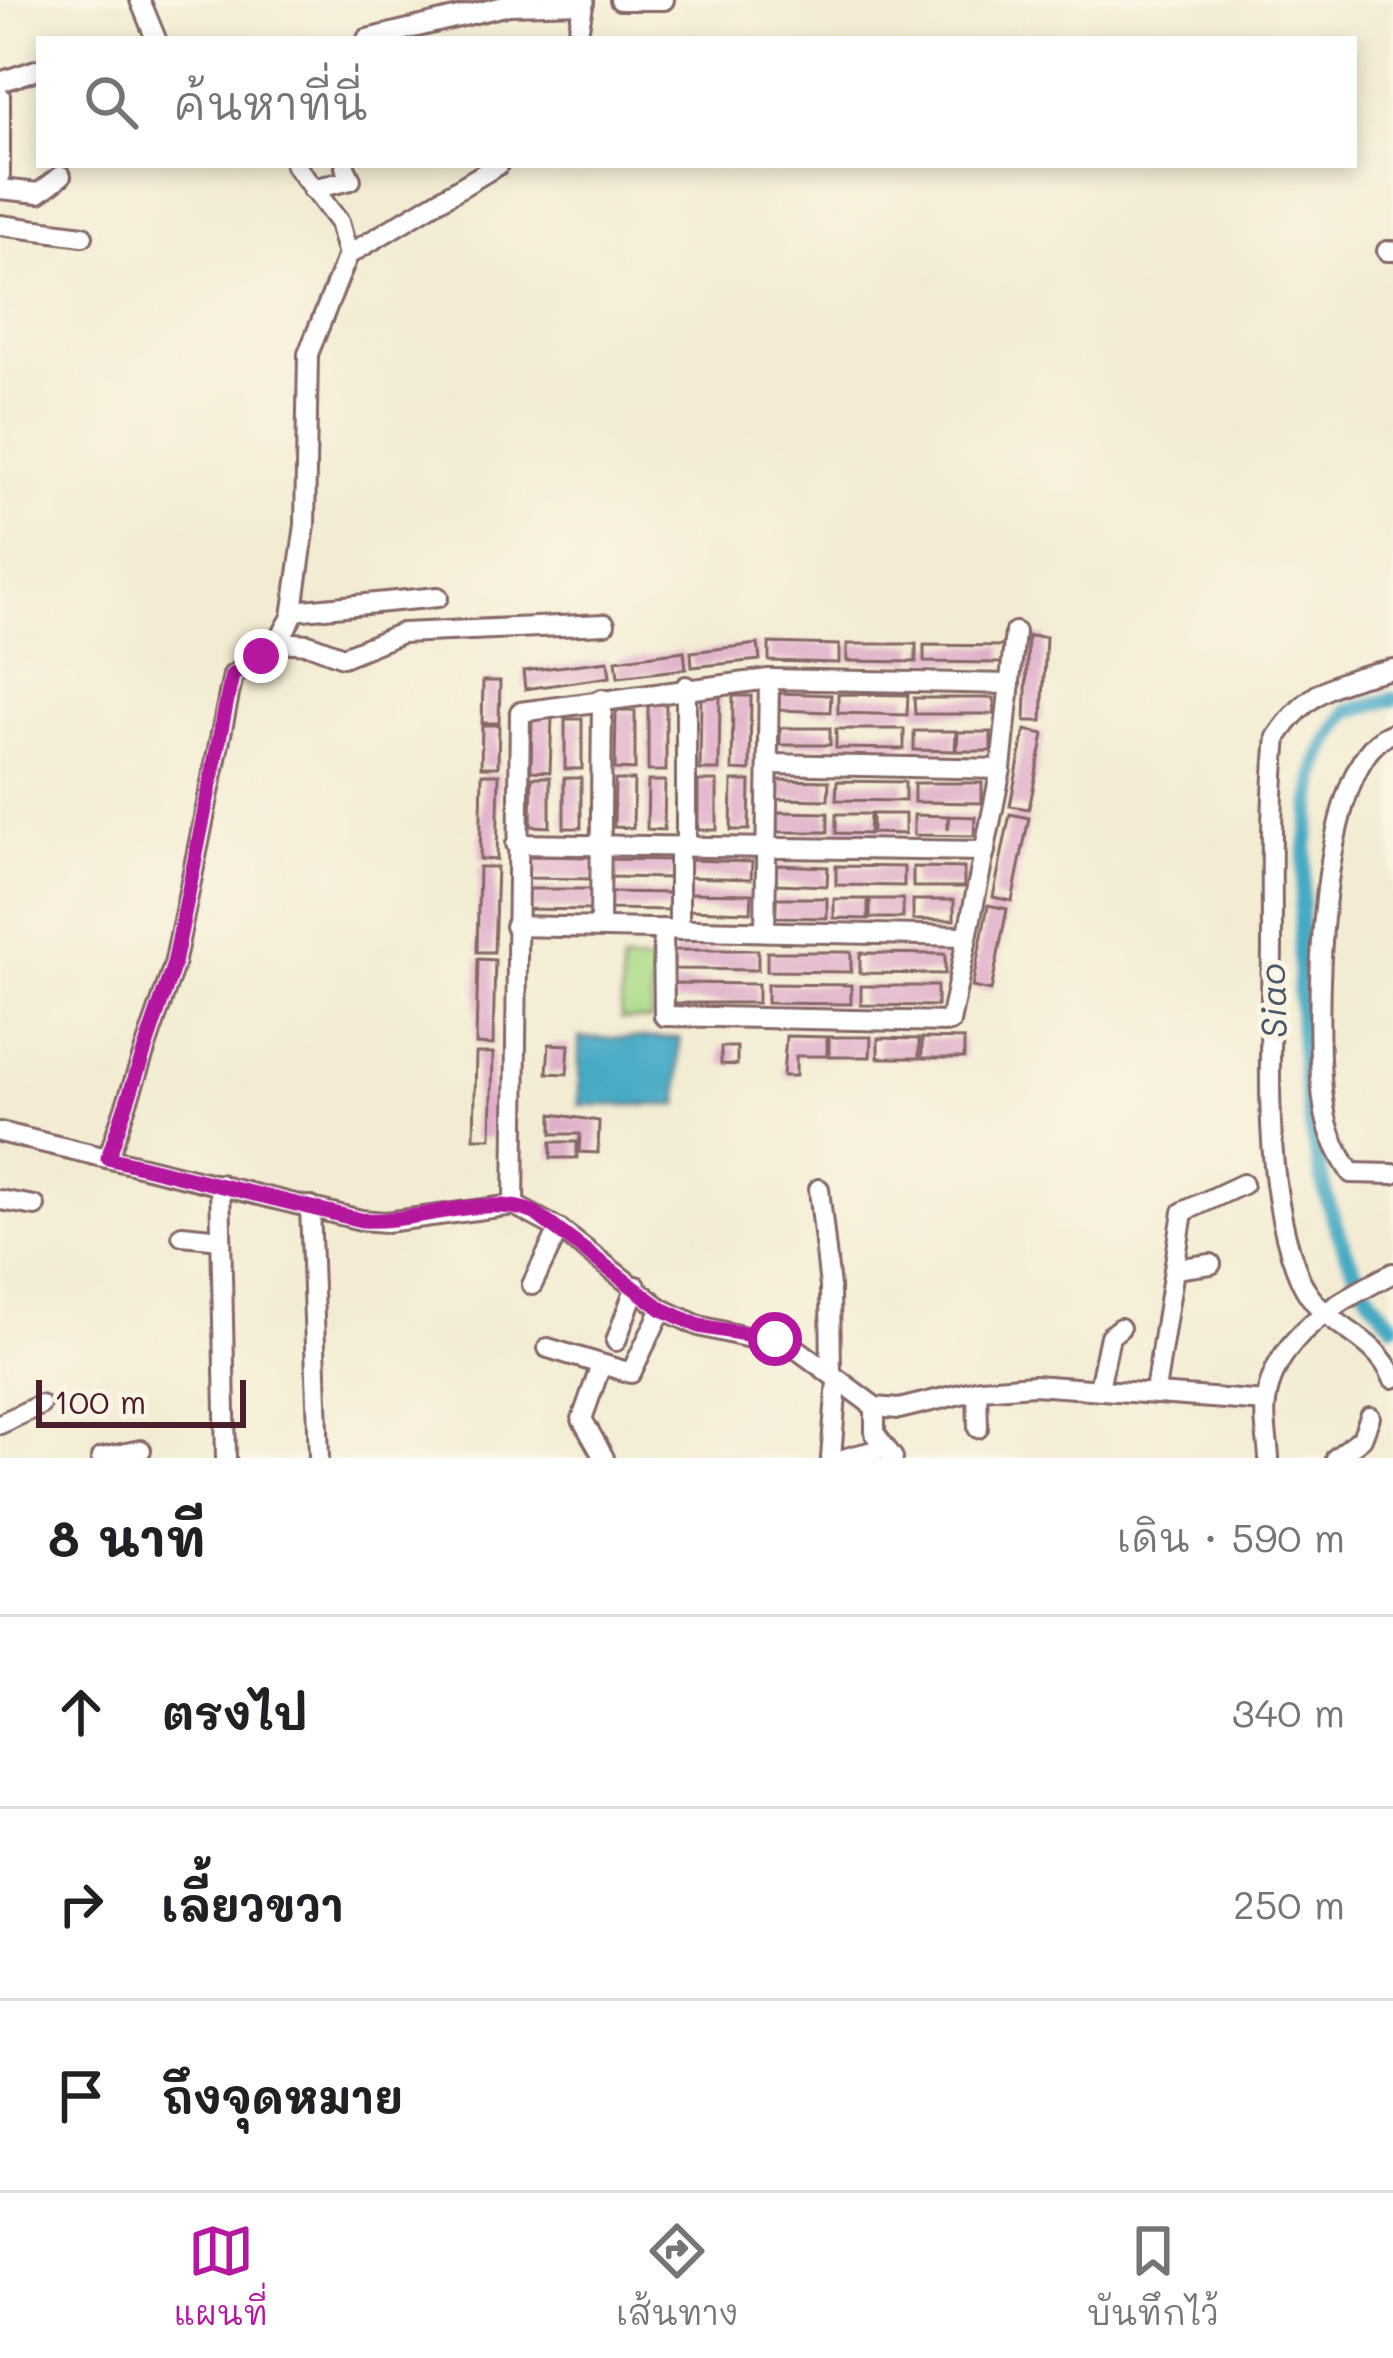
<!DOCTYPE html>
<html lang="th">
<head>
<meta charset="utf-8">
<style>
	body { margin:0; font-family:Mali,"Playpen Sans Thai",sans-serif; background:#f6f6f6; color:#202124 }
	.scale { position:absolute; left:36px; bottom:30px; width:210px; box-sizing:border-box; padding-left:12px; border:6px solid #4a1f2b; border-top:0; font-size:33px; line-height:42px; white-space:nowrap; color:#4a1f2b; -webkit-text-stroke:9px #fcf5e5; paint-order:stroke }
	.stop { position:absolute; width:36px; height:36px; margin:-27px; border:9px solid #b5179e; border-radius:50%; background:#fff }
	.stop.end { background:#b5179e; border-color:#fff; box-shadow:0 3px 12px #0008 }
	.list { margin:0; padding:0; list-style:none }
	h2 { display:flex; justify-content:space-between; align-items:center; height:156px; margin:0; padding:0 48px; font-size:51px }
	h2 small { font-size:39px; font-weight:400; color:#757577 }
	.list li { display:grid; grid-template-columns:78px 1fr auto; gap:36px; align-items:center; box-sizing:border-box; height:192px; padding:0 48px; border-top:3px solid #e0e0e0 }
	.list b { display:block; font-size:45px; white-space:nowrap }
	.list em { font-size:39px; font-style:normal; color:#757577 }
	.icon { flex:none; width:66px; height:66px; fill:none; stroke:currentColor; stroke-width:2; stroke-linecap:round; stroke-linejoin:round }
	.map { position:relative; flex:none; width:1393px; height:1458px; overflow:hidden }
	.search { position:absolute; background:#fff; box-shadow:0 6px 18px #0003; left:36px; right:36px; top:36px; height:132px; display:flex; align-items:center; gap:30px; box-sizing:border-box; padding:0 42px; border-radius:0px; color:#757577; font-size:45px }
	.sheet { height:732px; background:#fff }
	nav { display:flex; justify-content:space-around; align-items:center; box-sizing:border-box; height:168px; border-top:3px solid #e0e0e0; background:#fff; font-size:33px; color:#757577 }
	nav a { display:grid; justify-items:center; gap:6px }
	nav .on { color:#b5179e }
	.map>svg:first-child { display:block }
	.green { fill:#aada88; stroke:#7a7c5a; stroke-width:3 }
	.water { fill:#46aac5; stroke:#486478; stroke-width:3 }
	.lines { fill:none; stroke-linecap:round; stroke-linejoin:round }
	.canal { stroke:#46aac5; stroke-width:15 }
	.building { fill:#dfacc9 }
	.minor-casing { stroke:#856766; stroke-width:24 }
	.minor { stroke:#fff; stroke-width:18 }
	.route { stroke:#b5179e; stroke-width:15 }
	.labels { text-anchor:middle; stroke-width:10; stroke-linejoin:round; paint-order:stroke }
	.water-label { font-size:36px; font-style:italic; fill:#485769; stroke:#fcf5e5 }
</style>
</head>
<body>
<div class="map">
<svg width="1393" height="1458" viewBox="0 0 1393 1458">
	<rect width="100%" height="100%" fill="#fcf5e5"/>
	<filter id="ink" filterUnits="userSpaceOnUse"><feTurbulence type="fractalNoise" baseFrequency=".00833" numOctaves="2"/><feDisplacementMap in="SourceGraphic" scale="24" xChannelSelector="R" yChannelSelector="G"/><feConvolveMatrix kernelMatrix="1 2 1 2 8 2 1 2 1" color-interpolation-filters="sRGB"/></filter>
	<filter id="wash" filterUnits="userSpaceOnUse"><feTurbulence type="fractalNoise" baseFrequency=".004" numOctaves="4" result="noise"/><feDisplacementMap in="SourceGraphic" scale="48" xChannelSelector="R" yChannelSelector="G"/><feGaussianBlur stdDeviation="2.7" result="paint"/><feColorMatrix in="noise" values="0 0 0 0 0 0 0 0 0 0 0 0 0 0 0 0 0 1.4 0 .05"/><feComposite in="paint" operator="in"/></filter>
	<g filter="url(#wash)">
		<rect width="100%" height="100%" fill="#f3ecd3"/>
		<path class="green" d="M622 962 653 963 651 1020 621 1019Z"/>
		<rect class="water" x="579" y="1038" width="100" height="67"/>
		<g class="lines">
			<path class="canal" d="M1393 699 1348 711C1339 726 1326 743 1320 759 1313 778 1313 802 1310 822 1289 957 1292 1222 1393 1324"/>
		</g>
		<g id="blocks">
			<g class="building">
				<path d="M1028 636 1046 637 1042 721H1025Z"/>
				<path d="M769 643 839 645V663L769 661Z"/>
				<path d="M758 644 760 660 692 667 691 652Z"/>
				<path d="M847 644H916V662L847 661Z"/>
				<path d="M924 645 1003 646 1002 663 924 662Z"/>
				<path d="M684 651 686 669 618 677 616 660Z"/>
				<path d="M608 661 610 677 525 689 523 671Z"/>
				<path d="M483 681H500L499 723H482Z"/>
				<path d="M779 693 831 695 830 712 779 710Z"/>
				<path d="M838 694 908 695 907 715 838 713Z"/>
				<path d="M733 696H751L750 771 732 770Z"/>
				<path d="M701 697H720L719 770H700Z"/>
				<path d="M914 698H994V714H915Z"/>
				<rect x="648" y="704" width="18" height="67"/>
				<path d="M616 711H635V770L615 769Z"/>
				<path d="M532 717H552L550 772 531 771Z"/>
				<rect x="565" y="719" width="17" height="50"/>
				<path d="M482 725H499L498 767H481Z"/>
				<rect x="780" y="728" width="50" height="17"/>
				<path d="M836 729H904V749L836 748Z"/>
				<path d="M1025 730 1044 734 1029 809 1010 806Z"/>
				<path d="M914 731H956L955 751 914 750Z"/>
				<path d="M958 732H991V751H957Z"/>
				<path d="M482 774H499L497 860 480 859Z"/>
				<path d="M532 777H550V827L531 826Z"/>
				<rect x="564" y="778" width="17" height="50"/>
				<path d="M615 780H634L633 828 614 827Z"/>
				<path d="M777 780 829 781 828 800 777 799Z"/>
				<path d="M648 781H665L664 830 647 829Z"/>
				<rect x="698" y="781" width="19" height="49"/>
				<path d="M732 781H750L749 830H731Z"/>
				<path d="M837 781 905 782V801L836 800Z"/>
				<path d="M914 783H982V803L914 802Z"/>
				<path d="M777 812 828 813V832H777Z"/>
				<path d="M836 814H870L869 834 836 833Z"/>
				<path d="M872 814H905V834L872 833Z"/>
				<path d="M1010 814 1029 818 1012 901 993 897Z"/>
				<path d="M914 815 948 816V830L950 816 975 817 974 836 914 835Z"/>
				<path d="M526 856 594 857V879L525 878Z"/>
				<path d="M606 859 673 860V878L605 877Z"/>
				<path d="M687 860 752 862 751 879 687 877Z"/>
				<path d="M776 865 828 867 827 886 776 884Z"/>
				<path d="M836 866 904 867V886L836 885Z"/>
				<path d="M479 867H497L494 952H477Z"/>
				<path d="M913 867 964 868V887H913Z"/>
				<path d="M524 889H594L593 910 524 909Z"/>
				<path d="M605 892 673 893V910L605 909Z"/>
				<path d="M686 893 752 894 751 912 686 910Z"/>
				<path d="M776 898H827V918L775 917Z"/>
				<path d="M834 899H868V919L834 918Z"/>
				<rect x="870" y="899" width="33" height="19"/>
				<rect x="913" y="900" width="41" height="20"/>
				<path d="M988 905 1007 909 991 991 972 987Z"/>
				<path d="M674 950H758V970L674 969Z"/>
				<path d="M767 952H851V972L767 971Z"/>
				<path d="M860 953 945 954V974L860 973Z"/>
				<path d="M478 959 495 960 493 1045 476 1044Z"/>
				<path d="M674 983 758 984V1003H674Z"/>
				<path d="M767 984 851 985V1004L767 1003Z"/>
				<path d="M861 986H937V1006L861 1005Z"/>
				<path d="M786 1036 827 1037V1056H796V1076H783Z"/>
				<path d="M829 1037H871L870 1057H829Z"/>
				<path d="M878 1038 919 1039V1058H878Z"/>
				<path d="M922 1038 964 1039V1058H922Z"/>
				<path d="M549 1044 569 1045 567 1074 547 1073Z"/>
				<path d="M721 1047H737V1065L721 1064Z"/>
				<path d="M476 1053H493L491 1138H474Z"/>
				<path d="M552 1114 599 1121 598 1153 579 1152 580 1134H552Z"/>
				<rect x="551" y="1142" width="26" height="16"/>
			</g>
		</g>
	</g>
	<g filter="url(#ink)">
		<use href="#blocks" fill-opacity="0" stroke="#856766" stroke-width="3"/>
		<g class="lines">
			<g class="minor-casing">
				<g id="minor">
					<path d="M140 0 156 39"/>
					<path d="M620 0H664"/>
					<path d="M367 39 509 5 584 3"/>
					<path d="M577 39 584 0"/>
					<path d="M0 82 39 69"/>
					<path d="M0 96V175"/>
					<path d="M295 165 339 222 348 255"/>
					<path d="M0 189 39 193 61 176"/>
					<path d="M312 189 351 180 345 167"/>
					<path d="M0 225 83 236"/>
					<path d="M1387 251H1393"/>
					<path d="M293 611 438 597"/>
					<path d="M279 642 308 644 343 657 402 633 605 624"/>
					<path d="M1393 669C1339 680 1308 690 1277 737 1270 806 1272 877 1272 947 1271 1048 1260 1188 1301 1281 1322 1328 1373 1331 1393 1378"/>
					<path d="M1393 733C1316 757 1313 1035 1324 1106 1327 1131 1337 1152 1351 1173L1393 1174"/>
					<path d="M769 764 1001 769"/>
					<path d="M516 844 985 851"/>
					<path d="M686 845V686"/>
					<path d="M679 846V930"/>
					<path d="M515 926 965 936"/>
					<path d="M600 927 602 699"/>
					<path d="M663 929 664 1016 950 1022 1001 769 1015 632"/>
					<path d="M765 931 769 679"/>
					<path d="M0 1132 361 1220 386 1222 514 1205 559 1229 662 1309 699 1326 797 1349 875 1407 899 1409 981 1389 1034 1385 1266 1402"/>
					<path d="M108 1158 174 965 233 675 275 647 292 617 305 525 308 354 348 255 498 165"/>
					<path d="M220 1184 226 1458"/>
					<path d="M819 1189 830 1287 831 1374"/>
					<path d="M0 1200 35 1206"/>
					<path d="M514 1205 520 712 769 679 1010 684"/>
					<path d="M310 1206 319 1458"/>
					<path d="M182 1235 221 1239"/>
					<path d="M1175 1269 1211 1264"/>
					<path d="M532 1285 559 1229"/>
					<path d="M616 1341 636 1286"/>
					<path d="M548 1348 631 1373 662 1309"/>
					<path d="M601 1365 582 1419 604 1458"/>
					<path d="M1099 1388 1110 1336 1120 1328"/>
					<path d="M977 1390 978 1428"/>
					<path d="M1155 1391 1183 1212 1243 1184"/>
					<path d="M875 1407V1434L893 1458"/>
					<path d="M0 1424 40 1405"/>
					<path d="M101 1458 141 1450"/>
					<path d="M831 1458 837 1382"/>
					<path d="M846 1458 884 1448"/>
					<path d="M1269 1458C1268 1440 1263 1419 1266 1402 1275 1334 1340 1301 1393 1273"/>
					<path d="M1336 1458 1362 1438 1370 1417"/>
				</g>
			</g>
			<use href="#minor" class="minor"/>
		</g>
	</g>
	<g class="lines" filter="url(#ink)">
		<path class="route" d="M261 656 232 675 174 964 108 1158 361 1220C417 1224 483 1192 535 1213L662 1309 699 1326 775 1339"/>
	</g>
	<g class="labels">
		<g class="water-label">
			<text transform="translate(1273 1001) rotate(-92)" y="13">Siao</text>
		</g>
	</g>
</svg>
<div class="scale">100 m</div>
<div class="stop" style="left:775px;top:1339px"></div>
<div class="stop end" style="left:261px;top:656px"></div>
<div class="search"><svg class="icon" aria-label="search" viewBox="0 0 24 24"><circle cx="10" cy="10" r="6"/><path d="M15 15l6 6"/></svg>ค้นหาที่นี่</div>
</div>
<section class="sheet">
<h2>8 นาที<small>เดิน · 590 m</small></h2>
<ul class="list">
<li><svg class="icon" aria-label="ahead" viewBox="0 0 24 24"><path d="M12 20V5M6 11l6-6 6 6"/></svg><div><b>ตรงไป</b></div><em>340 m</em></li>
<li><svg class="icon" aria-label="right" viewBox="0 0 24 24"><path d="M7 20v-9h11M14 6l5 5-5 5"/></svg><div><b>เลี้ยวขวา</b></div><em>250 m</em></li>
<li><svg class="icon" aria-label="arrive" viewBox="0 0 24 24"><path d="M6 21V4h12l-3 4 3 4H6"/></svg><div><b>ถึงจุดหมาย</b></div></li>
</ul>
</section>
<nav>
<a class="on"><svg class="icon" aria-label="map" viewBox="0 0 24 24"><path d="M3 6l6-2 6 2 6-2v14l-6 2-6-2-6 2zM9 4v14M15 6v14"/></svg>แผนที่</a>
<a><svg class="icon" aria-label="directions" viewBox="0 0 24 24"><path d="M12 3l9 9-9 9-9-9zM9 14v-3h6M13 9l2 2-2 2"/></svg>เส้นทาง</a>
<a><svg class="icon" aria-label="saved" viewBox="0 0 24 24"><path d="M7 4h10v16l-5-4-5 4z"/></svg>บันทึกไว้</a>
</nav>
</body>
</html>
